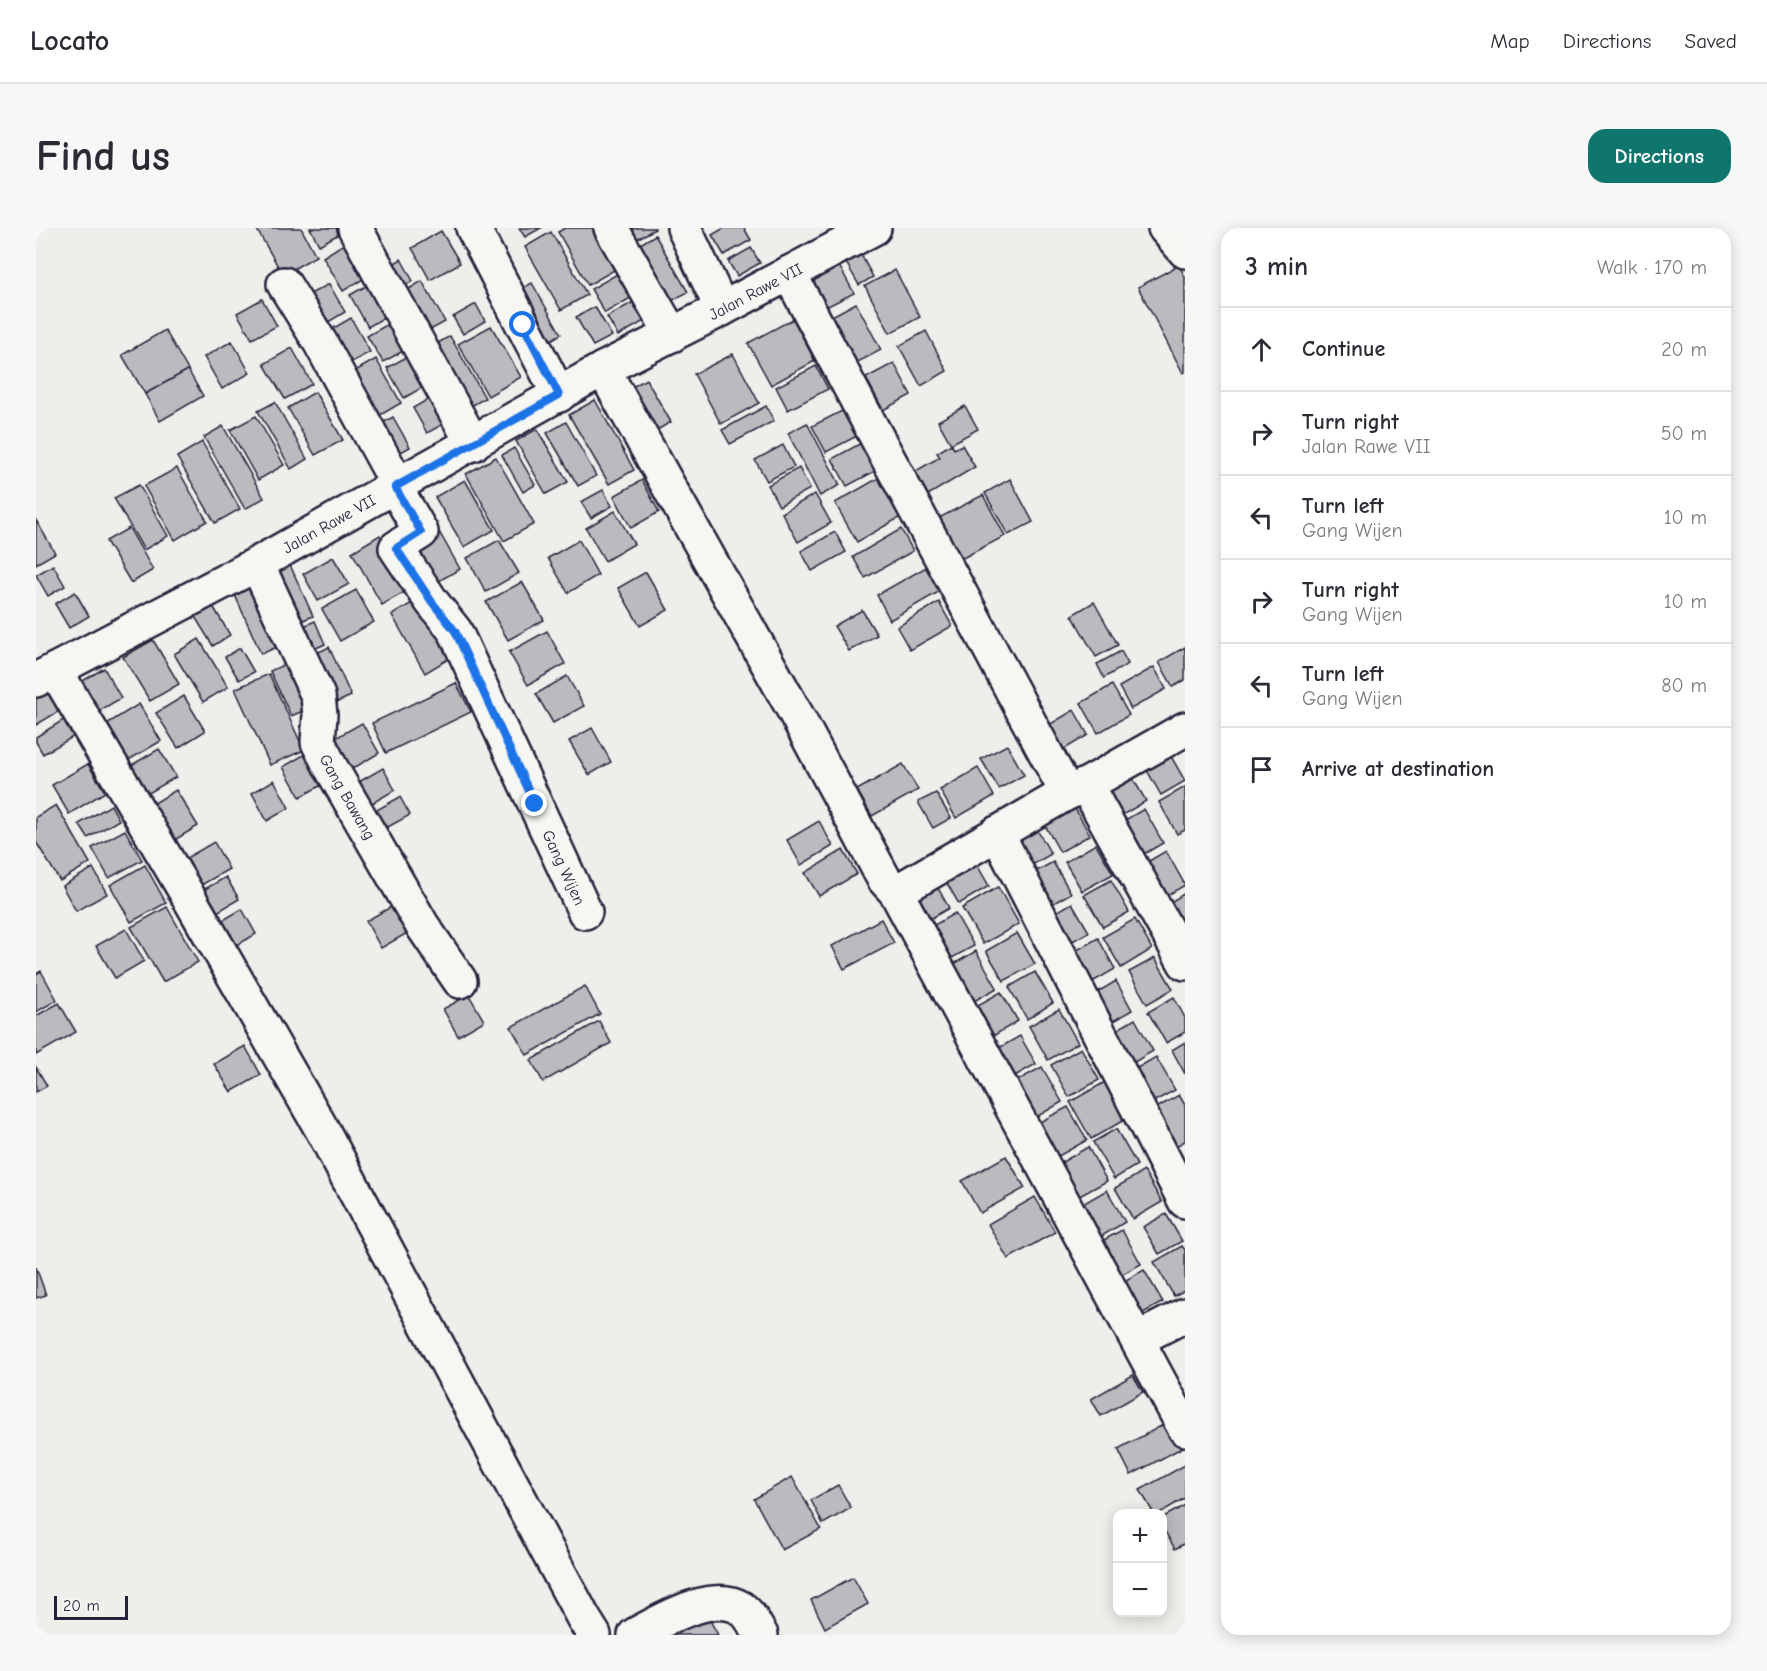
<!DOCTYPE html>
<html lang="en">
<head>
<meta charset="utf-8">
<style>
	body { margin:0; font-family:"Comic Neue",sans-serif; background:#f7f7f7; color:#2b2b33 }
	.controls { position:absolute; right:18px; bottom:18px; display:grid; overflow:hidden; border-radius:12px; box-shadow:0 3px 15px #0003 }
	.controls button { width:54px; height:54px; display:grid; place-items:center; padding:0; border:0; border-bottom:2px solid #e1e1e2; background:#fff; color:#2b2b33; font:30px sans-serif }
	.scale { position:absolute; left:18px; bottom:15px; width:74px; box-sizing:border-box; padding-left:6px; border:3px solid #22223b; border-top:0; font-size:16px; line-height:21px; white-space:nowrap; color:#22223b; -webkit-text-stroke:4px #f6f6f2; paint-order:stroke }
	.stop { position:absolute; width:18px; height:18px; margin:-14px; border:4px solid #1a73e8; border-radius:50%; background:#fff }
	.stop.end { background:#1a73e8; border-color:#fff; box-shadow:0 2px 6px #0008 }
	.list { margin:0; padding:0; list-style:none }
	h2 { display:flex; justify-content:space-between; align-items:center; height:78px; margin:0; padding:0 24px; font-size:26px }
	h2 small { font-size:20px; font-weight:400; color:#7c7c81 }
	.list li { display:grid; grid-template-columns:39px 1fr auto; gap:18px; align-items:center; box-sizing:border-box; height:84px; padding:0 24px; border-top:2px solid #e1e1e2 }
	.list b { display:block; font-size:22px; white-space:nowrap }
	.list p { margin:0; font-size:20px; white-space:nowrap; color:#7c7c81 }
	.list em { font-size:20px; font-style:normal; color:#7c7c81 }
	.icon { flex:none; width:33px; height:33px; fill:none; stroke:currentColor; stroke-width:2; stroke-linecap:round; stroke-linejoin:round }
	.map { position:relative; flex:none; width:1149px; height:1407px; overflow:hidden; border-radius:18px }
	header { display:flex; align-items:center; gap:36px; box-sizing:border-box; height:84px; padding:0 30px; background:#fff; border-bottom:2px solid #e1e1e2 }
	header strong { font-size:28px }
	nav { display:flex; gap:33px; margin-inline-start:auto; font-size:21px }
	.intro { display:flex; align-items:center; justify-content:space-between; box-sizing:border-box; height:144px; padding:0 36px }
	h1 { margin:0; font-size:42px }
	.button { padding:15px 27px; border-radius:18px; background:#0f766e; color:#fff; font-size:21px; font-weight:700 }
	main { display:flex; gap:36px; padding:0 36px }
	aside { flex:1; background:#fff; border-radius:18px; box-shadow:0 3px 15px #0003 }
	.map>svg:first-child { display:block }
	.building { fill:#bbbbbf; stroke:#22223b; stroke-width:1.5 }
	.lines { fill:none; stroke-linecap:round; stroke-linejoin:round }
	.minor-casing { stroke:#22223b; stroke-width:38 }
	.major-casing { stroke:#22223b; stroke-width:38 }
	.minor { stroke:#f6f6f2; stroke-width:33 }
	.major { stroke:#f6f6f2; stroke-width:33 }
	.route { stroke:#1a73e8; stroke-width:8 }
	.labels { text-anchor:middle; stroke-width:6; stroke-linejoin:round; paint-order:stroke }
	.street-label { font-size:16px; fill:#22223b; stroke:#f6f6f2 }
</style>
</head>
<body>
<header>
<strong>Locato</strong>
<nav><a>Map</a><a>Directions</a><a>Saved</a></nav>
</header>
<div class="intro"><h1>Find us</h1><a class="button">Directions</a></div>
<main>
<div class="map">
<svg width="1149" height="1407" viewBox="0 0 1149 1407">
	<rect width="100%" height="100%" fill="#eeeeeb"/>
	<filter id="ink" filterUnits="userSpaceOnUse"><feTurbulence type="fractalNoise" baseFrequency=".0167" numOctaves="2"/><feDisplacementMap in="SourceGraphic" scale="12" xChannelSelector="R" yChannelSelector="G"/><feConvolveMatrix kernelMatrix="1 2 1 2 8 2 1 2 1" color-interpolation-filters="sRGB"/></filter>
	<g filter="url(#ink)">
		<g class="building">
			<path d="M220 0H265L280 28 247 47Z"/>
			<path d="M274 0H311L312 1 283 17Z"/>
			<path d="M483 0H505L489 9Z"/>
			<path d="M529 0H566L587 37 552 57 522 4Z"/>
			<path d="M580 0H619V1L590 17Z"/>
			<path d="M688 0H708L715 12 688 27 676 7Z"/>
			<path d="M405 3 424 35 394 52 376 20Z"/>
			<path d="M515 4 551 67 525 82 489 19Z"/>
			<path d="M619 7 652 64 628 77 596 21Z"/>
			<path d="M314 12 334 47 307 63 287 29Z"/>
			<path d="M715 20 724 35 701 48 692 33Z"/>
			<path d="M823 23 837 49 823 57 808 31Z"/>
			<path d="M365 31 377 53 363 61 351 40Z"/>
			<path d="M801 34 818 65 782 83 766 53Z"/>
			<path d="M1143 37 1149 49V144L1147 145 1102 59Z"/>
			<path d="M590 41 603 65 569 85 555 61Z"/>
			<path d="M859 42 884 89 854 105 829 58Z"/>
			<path d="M339 53 357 84 332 99 314 67Z"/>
			<path d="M386 53 409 94 385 107 363 67Z"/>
			<path d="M496 55 525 106 505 118 476 66Z"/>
			<path d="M293 56 309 84 279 102 263 72Z"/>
			<path d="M606 69 617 88 582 108 571 89Z"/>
			<path d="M226 71 241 98 216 111 201 85Z"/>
			<path d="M820 75 845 122 818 136 794 89Z"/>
			<path d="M440 76 449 93 427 106 417 89Z"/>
			<path d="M559 79 576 108 557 118 540 89Z"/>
			<path d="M315 90 334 124 303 141 284 108Z"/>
			<path d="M363 90 378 117 347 134 331 108Z"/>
			<path d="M757 91 779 133 735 157 712 115Z"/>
			<path d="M455 98 485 149 452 168 422 116Z"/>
			<path d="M129 102 152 142 109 166 86 127Z"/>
			<path d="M890 103 911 143 885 158 863 118Z"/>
			<path d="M414 108 449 170 425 184 390 122Z"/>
			<path d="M196 113 214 145 186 161 168 129Z"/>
			<path d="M256 120 276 156 249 171 228 136Z"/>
			<path d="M379 124 396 154 368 170 351 140Z"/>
			<path d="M697 126 723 175 685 196 658 146Z"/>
			<path d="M340 131 365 175 334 193 309 149Z"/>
			<path d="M858 135 875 167 847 182 830 150Z"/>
			<path d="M780 138 792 161 752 182 740 159Z"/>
			<path d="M152 142 167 168 124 193 109 166Z"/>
			<path d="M610 151 635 194 616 205 591 162Z"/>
			<path d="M279 164 307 212 279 227 252 180Z"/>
			<path d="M396 169 411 194 391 205 377 180Z"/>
			<path d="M559 172 598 242 573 256 533 187Z"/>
			<path d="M239 174 271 231 255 241 222 183Z"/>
			<path d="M730 178 738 193 694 216 686 202Z"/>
			<path d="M929 178 942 201 915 216 902 193Z"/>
			<path d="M808 182 821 208 790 224 776 198Z"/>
			<path d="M220 188 248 237 222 252 194 202Z"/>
			<path d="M357 189 374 219 356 229 339 199Z"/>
			<path d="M530 194 560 248 542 258 511 205Z"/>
			<path d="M771 195 804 257 784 268 752 205Z"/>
			<path d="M187 198 228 270 209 281 168 209Z"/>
			<path d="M501 201 532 254 510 266 480 213Z"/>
			<path d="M829 213 843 241 811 258 796 231Z"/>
			<path d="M166 214 204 281 179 295 141 229Z"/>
			<path d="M915 216 918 221 926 217 939 239 882 273 868 250 904 229 901 225Z"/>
			<path d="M747 217 758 239 731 253 719 232Z"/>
			<path d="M478 220 499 257 487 264 466 227Z"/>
			<path d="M460 229 498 296 468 313 430 246Z"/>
			<path d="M141 240 171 293 139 312 108 258Z"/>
			<path d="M763 240 774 261 743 278 732 257Z"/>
			<path d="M853 244 875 283 821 314 799 275Z"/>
			<path d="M974 251 997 294 972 307 949 265Z"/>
			<path d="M429 252 458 302 428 319 399 269Z"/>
			<path d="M606 252 623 284 595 300 578 268Z"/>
			<path d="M103 257 132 308 108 322 78 270Z"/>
			<path d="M567 262 576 278 555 290 545 274Z"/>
			<path d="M779 266 795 295 762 314 746 285Z"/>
			<path d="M947 267 969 308 923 332 901 291Z"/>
			<path d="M579 283 598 316 569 333 550 300Z"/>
			<path d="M0 292 19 325 0 336Z"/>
			<path d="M93 300 117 342 95 355 70 313Z"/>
			<path d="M401 300 424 341 394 358 370 317Z"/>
			<path d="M865 301 877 323 829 350 817 329Z"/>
			<path d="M799 304 810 324 776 343 765 323Z"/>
			<path d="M344 307 374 361 346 377 316 324Z"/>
			<path d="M463 312 483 345 450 364 431 330Z"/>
			<path d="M543 312 562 347 532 365 512 330Z"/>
			<path d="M297 329 313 356 282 373 267 346Z"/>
			<path d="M17 337 29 358 12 368 0 347Z"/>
			<path d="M254 337 277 388 255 397 233 346Z"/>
			<path d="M892 338 906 362 854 392 841 367Z"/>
			<path d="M610 344 632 382 604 398 582 360Z"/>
			<path d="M486 354 508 392 472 412 450 374Z"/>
			<path d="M224 355 250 415 225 426 199 367Z"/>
			<path d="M320 362 338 394 304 413 286 381Z"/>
			<path d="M39 364 53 388 33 400 19 376Z"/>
			<path d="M386 369 419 427 389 445 356 387Z"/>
			<path d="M174 373 194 407 177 418 156 384Z"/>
			<path d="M903 374 916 398 874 422 861 399Z"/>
			<path d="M1058 374 1082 417 1060 429 1036 387Z"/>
			<path d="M826 382 841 407 813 423 798 398Z"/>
			<path d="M279 393 289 416 269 425 259 402Z"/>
			<path d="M511 403 529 436 492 457 473 424Z"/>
			<path d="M163 411 192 459 167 474 138 426Z"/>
			<path d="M117 412 143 456 114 473 87 429Z"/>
			<path d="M293 419 315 468 297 476 275 428Z"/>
			<path d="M1149 419V452L1137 459 1123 434Z"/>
			<path d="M204 420 218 444 203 452 189 429Z"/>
			<path d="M1085 423 1092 436 1068 450 1061 436Z"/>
			<path d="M258 432 279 478 255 488 234 443Z"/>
			<path d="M1118 439 1130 461 1095 481 1083 459Z"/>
			<path d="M68 440 85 470 63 483 45 454Z"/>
			<path d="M233 446 268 522 234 537 199 461Z"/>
			<path d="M531 448 548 478 517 495 500 466Z"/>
			<path d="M420 455 435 484 350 525 336 495Z"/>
			<path d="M1076 457 1093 487 1062 505 1045 475Z"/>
			<path d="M13 461 25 482 0 497V469Z"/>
			<path d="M148 468 169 503 142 520 120 485Z"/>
			<path d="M103 476 125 513 91 533 69 497Z"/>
			<path d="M1038 482 1052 507 1027 522 1013 497Z"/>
			<path d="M32 489 42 506 7 526 0 514V509Z"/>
			<path d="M326 495 343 525 306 547 289 516Z"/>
			<path d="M556 500 575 534 553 547 533 513Z"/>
			<path d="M1128 516 1149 553 1125 567 1104 530Z"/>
			<path d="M971 517 988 547 963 561 945 531Z"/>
			<path d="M123 521 140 549 111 566 94 538Z"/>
			<path d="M278 521 295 552 264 569 247 539Z"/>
			<path d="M52 536 69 564 33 586 16 557Z"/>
			<path d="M867 536 882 562 836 588 821 562Z"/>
			<path d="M347 540 359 562 326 581 314 559Z"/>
			<path d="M942 540 958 568 920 590 904 562Z"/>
			<path d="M1092 542 1110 573 1083 589 1065 558Z"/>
			<path d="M238 552 253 580 231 593 216 565Z"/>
			<path d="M1149 559V602L1141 606 1123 574Z"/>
			<path d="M140 562 162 598 132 616 110 580Z"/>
			<path d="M900 565 915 590 897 600 882 574Z"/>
			<path d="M364 569 374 587 339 606 330 588Z"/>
			<path d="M1036 575 1054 607 1024 624 1006 592Z"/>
			<path d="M20 577 54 635 24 653 0 614V589Z"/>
			<path d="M75 577 83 592 52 610 43 596Z"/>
			<path d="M1108 581 1127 615 1103 629 1084 595Z"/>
			<path d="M783 593 797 618 765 637 751 612Z"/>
			<path d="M996 593 1015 626 984 644 965 611Z"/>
			<path d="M89 602 106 632 73 650 56 620Z"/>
			<path d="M178 614 193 641 155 663 140 636Z"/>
			<path d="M1060 616 1077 646 1046 663 1029 634Z"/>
			<path d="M807 622 821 646 783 668 769 645Z"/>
			<path d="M1130 623 1149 657 1125 671 1106 637Z"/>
			<path d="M936 628 953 658 923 676 905 645Z"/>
			<path d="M1017 634 1035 665 1006 682 988 650Z"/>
			<path d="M109 637 130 675 95 694 74 657Z"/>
			<path d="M57 640 71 666 40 683 26 658Z"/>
			<path d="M190 649 203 671 173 689 160 666Z"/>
			<path d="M897 651 913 680 889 694 873 665Z"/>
			<path d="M1075 652 1093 684 1067 699 1048 667Z"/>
			<path d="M962 659 983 696 947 716 926 680Z"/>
			<path d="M1149 665V705L1128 678Z"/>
			<path d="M1036 675 1053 704 1026 719 1010 690Z"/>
			<path d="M360 676 375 703 345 720 330 693Z"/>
			<path d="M131 679 162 734 127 754 95 699Z"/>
			<path d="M206 681 220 706 191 723 177 698Z"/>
			<path d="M919 685 938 718 914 731 895 699Z"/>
			<path d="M845 691 858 715 808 741 796 718Z"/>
			<path d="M1099 691 1116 721 1085 740 1067 709Z"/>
			<path d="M90 701 108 733 79 750 60 718Z"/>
			<path d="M981 705 999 736 968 753 950 723Z"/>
			<path d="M1062 710 1079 741 1046 760 1029 729Z"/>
			<path d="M940 723 961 760 931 777 911 740Z"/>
			<path d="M1119 730 1137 761 1111 776 1093 744Z"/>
			<path d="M5 743 21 772 0 784V746Z"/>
			<path d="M999 744 1017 775 991 791 973 759Z"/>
			<path d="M1080 753 1096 782 1067 799 1050 771Z"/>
			<path d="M549 758 564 786 491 827 475 799Z"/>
			<path d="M965 764 982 793 952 811 935 781Z"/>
			<path d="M433 767 448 793 422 808 407 781Z"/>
			<path d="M1138 769 1149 790V804L1130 815 1112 784Z"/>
			<path d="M23 775 40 804 0 827V788Z"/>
			<path d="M1023 781 1042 815 1012 832 993 798Z"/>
			<path d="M1099 791 1117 823 1090 839 1072 807Z"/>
			<path d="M563 793 575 815 507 854 495 832Z"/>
			<path d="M984 808 1000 836 970 853 954 825Z"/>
			<path d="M1149 814V846L1136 822Z"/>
			<path d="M209 818 225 847 195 864 178 836Z"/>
			<path d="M1045 820 1063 852 1033 869 1015 837Z"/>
			<path d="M1120 829 1139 862 1108 879 1089 847Z"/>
			<path d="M0 839 11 858 0 864Z"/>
			<path d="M1006 839 1026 874 997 891 977 855Z"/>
			<path d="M1069 854 1090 891 1055 911 1034 874Z"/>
			<path d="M1143 867 1149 877V913L1131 923 1110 886Z"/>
			<path d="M1032 879 1051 912 1019 930 1000 896Z"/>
			<path d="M1080 901 1101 937 1078 951 1057 914Z"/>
			<path d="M1052 919 1071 953 1040 970 1021 937Z"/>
			<path d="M970 928 989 960 944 985 926 953Z"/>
			<path d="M1108 943 1126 974 1097 991 1079 960Z"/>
			<path d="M1071 962 1089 994 1061 1011 1043 978Z"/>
			<path d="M999 969 1019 1004 972 1031 952 996Z"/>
			<path d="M1130 986 1146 1013 1123 1026 1107 999Z"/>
			<path d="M1086 1002 1105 1036 1083 1048 1064 1014Z"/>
			<path d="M1146 1018 1149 1022V1062L1138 1068 1118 1034Z"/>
			<path d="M0 1039 10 1067 0 1070Z"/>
			<path d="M1108 1042 1127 1074 1100 1089 1081 1057Z"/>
			<path d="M1097 1147 1107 1164 1065 1188 1055 1171Z"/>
			<path d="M1140 1190 1149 1206V1218L1095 1247 1082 1221Z"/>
			<path d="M1149 1237V1270L1122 1286H1118L1104 1262Z"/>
			<path d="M756 1249 785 1301 746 1322 718 1271Z"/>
			<path d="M802 1257 815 1280 787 1296 775 1272Z"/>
			<path d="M1149 1277V1315L1139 1321 1126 1298V1290Z"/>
			<path d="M817 1349 832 1376 789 1400 775 1372Z"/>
			<path d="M670 1385 682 1407H630Z"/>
		</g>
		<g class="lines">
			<g class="minor-casing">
				<g id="minor">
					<path d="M319 0 437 216"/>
					<path d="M437 0 523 167"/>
					<path d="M575 0 636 107"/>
					<path d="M648 0 686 81"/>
					<path d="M1129 0 1149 23"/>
					<path d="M753 45 1031 565"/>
					<path d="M248 56 284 114 362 257"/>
					<path d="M567 141 760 486 848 651 860 664"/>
					<path id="s1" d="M359 259 385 304 360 320 396 374 419 403 549 684"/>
					<path id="s2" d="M221 336 282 468 284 487 282 514 294 538 386 697 424 753"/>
					<path d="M19 442 148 661 288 905 548 1391 558 1407"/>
					<path d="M1149 501 1050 557 1031 565 860 664 1149 1201"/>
					<path d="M1050 557 1149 735"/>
					<path d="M961 605 1149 973"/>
					<path d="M1102 1111 1149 1087"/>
					<path d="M599 1407C625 1393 676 1362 705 1380 714 1386 719 1398 725 1407"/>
				</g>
			</g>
			<g class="major-casing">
				<g id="major">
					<path id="s3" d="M0 452 221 336 567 141 686 81 838 0"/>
				</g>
			</g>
			<use href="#minor" class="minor"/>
			<use href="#major" class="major"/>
		</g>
	</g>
	<g class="lines" filter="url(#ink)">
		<path class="route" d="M487 97 523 167 359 259 385 304 360 320 396 374 419 403 499 576"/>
	</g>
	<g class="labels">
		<g class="street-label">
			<text dy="6" stroke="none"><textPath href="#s3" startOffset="818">Jalan Rawe VII</textPath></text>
			<text dy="6" stroke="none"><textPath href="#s3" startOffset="332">Jalan Rawe VII</textPath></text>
			<text dy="6" stroke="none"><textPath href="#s2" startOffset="254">Gang Bawang</textPath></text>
			<text dy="6" stroke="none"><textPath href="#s1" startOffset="444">Gang Wijen</textPath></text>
		</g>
	</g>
</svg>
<div class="controls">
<button>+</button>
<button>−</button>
</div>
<div class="scale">20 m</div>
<div class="stop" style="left:487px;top:97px"></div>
<div class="stop end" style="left:499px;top:576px"></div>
</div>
<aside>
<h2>3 min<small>Walk · 170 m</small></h2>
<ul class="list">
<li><svg class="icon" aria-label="ahead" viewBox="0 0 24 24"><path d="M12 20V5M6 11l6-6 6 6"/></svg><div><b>Continue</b></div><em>20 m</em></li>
<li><svg class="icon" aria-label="right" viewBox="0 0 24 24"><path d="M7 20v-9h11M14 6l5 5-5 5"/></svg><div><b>Turn right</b><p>Jalan Rawe VII</p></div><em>50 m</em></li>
<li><svg class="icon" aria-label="left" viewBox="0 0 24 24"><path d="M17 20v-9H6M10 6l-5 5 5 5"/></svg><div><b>Turn left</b><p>Gang Wijen</p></div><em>10 m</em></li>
<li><svg class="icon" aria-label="right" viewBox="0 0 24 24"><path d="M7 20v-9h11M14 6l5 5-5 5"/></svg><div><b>Turn right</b><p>Gang Wijen</p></div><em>10 m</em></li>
<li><svg class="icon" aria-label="left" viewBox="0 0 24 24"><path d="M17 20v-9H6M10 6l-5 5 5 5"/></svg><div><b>Turn left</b><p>Gang Wijen</p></div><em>80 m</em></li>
<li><svg class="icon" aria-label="arrive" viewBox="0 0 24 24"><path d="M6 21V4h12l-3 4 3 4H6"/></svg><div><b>Arrive at destination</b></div></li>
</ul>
</aside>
</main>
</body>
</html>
